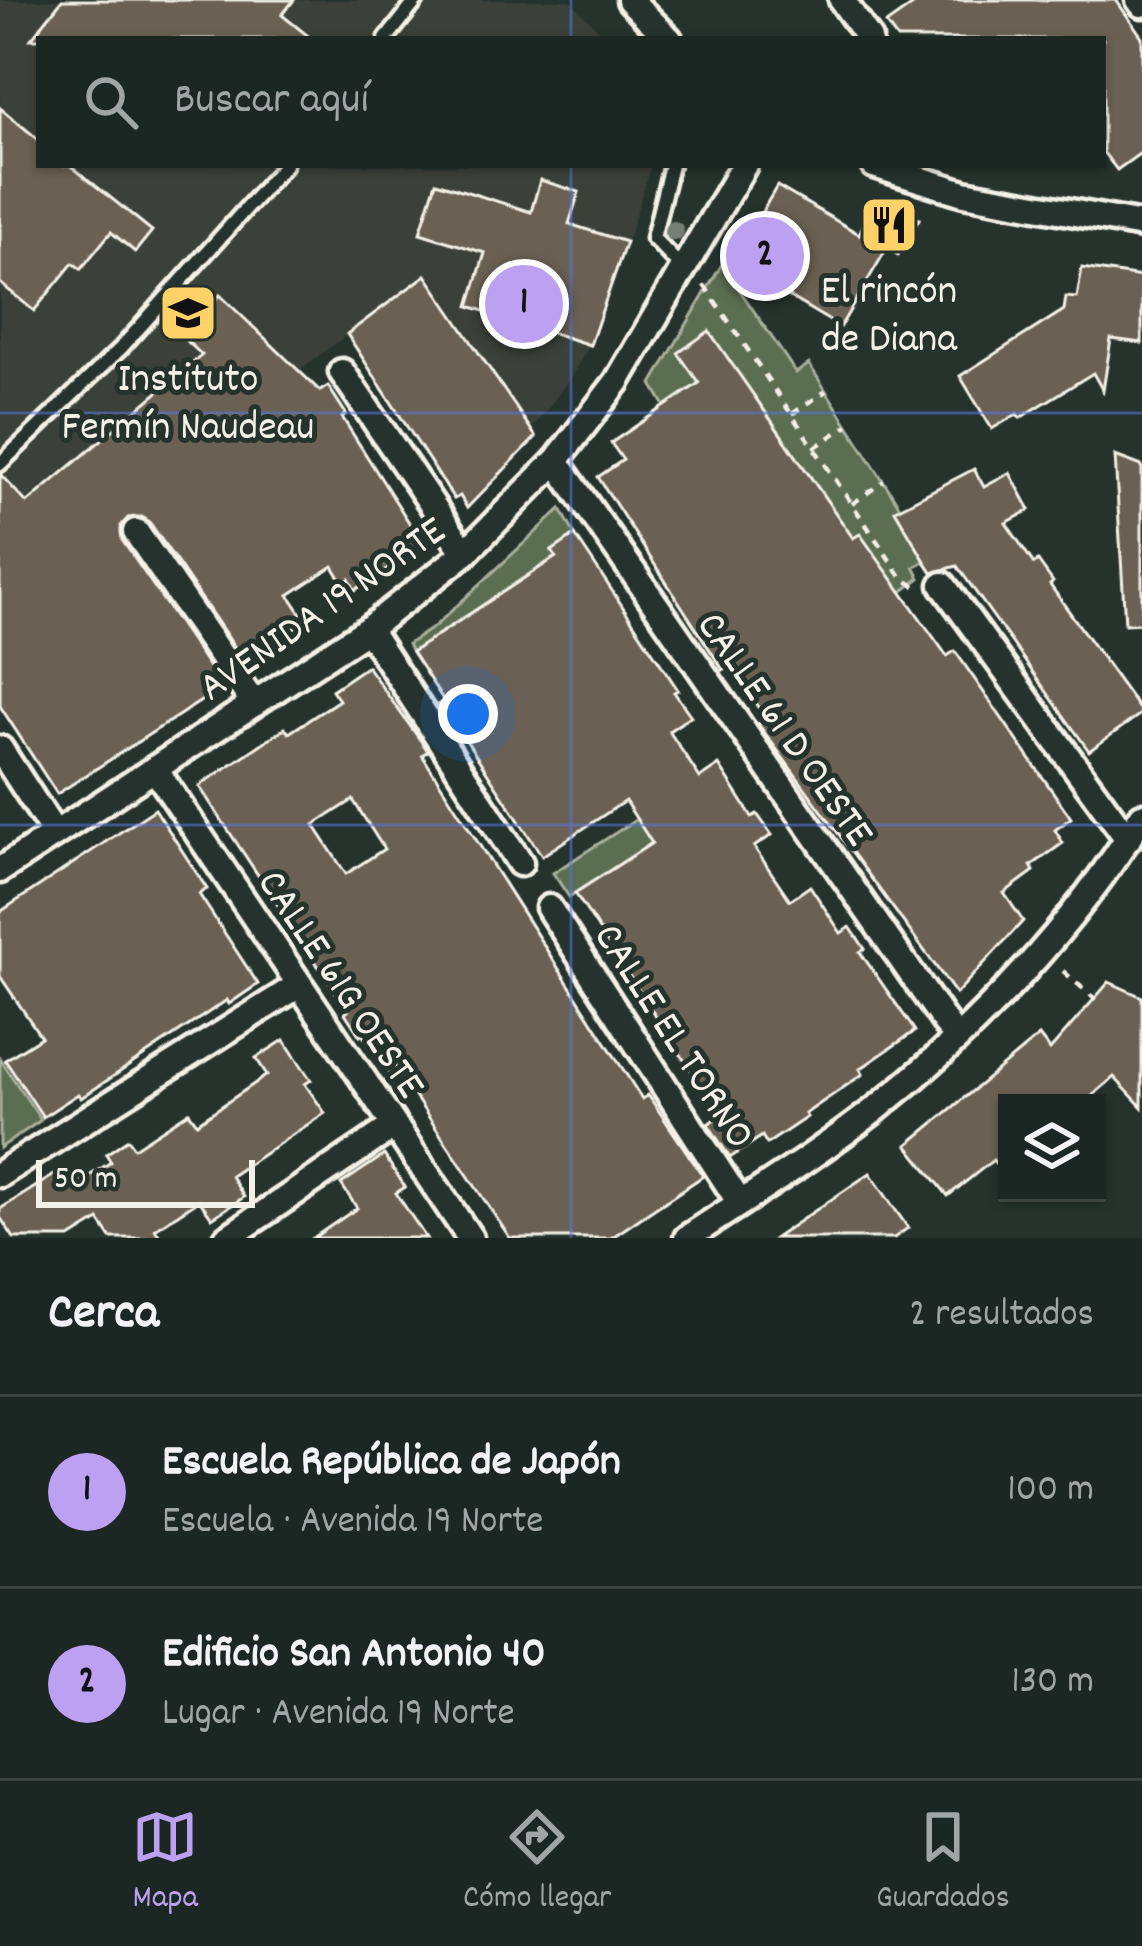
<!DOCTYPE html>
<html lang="es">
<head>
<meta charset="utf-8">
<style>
	body { margin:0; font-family:Dekko,sans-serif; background:#29322f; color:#f1f3f6 }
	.controls { position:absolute; right:36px; bottom:36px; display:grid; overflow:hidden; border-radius:0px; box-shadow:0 3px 9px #0004 }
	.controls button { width:108px; height:108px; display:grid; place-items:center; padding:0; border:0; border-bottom:3px solid #3a4340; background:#1c2622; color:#f1f3f6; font:60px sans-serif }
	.scale { position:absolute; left:36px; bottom:30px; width:219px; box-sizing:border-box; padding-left:12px; border:6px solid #f4f1e8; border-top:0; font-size:33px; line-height:42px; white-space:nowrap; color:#f4f1e8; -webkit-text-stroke:9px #26332d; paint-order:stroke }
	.you { position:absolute; left:468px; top:714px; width:42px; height:42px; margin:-30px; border:9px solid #fff; border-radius:50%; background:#1a73e8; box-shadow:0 0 0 18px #1a73e833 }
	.badge { display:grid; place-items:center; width:78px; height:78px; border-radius:50%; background:#bca0f2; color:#111; font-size:39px; font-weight:700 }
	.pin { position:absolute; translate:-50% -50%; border:6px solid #fff; box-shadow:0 3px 12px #0006 }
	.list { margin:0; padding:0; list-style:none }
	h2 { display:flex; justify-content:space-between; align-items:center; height:156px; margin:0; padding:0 48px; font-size:51px }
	h2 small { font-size:39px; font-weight:400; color:#a0a5a5 }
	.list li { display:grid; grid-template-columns:78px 1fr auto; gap:36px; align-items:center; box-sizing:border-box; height:192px; padding:0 48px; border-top:3px solid #3a4340 }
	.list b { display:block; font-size:45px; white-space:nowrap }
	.list p { margin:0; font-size:39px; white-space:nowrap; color:#a0a5a5 }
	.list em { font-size:39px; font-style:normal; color:#a0a5a5 }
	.icon { flex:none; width:66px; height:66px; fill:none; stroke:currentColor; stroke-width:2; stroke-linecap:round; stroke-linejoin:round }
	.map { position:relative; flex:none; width:1142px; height:1238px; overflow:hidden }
	.search { position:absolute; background:#1c2622; box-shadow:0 3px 9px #0004; left:36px; right:36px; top:36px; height:132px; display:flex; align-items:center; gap:30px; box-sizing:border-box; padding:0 42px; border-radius:0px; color:#a0a5a5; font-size:45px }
	.sheet { height:540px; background:#1c2622 }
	nav { display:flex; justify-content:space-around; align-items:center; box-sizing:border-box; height:168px; border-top:3px solid #3a4340; background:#1c2622; font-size:33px; color:#a0a5a5 }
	nav a { display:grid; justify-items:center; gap:6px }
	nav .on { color:#bca0f2 }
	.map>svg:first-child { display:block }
	.built { fill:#3a4138 }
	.green { fill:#5c6e51; stroke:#a8b09c; stroke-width:3 }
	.building { fill:#6a6152; stroke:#f4f1e8; stroke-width:3; fill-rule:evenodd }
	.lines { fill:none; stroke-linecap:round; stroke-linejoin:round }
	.service-casing { stroke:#f4f1e8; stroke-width:21 }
	.minor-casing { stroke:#f4f1e8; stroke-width:33 }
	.path { stroke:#f4f1e8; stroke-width:4.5; stroke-dasharray:9 9; stroke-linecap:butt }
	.service { stroke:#26332d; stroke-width:12 }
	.minor { stroke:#26332d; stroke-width:24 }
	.tree { fill:#767f73 }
	.grid { fill:none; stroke:#5377dc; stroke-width:3; stroke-opacity:0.55 }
	.labels { text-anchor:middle; stroke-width:10; stroke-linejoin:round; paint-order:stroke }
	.poi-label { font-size:42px; fill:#f4f1e8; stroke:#26332d }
	.street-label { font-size:42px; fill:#f4f1e8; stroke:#26332d }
</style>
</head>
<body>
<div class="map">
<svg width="1142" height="1238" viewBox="0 0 1142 1238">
	<rect width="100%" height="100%" fill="#26332d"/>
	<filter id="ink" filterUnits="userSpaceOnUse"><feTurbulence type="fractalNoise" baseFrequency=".00833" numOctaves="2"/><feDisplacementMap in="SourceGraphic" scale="24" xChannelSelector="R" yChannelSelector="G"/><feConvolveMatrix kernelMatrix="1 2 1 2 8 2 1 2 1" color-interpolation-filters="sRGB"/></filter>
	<g filter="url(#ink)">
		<path class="built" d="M0 0H570L607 39H39V165H651L611 293 607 292 590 345 567 383 531 430 425 276 309 363 258 411 0 589Z"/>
		<g class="green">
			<path d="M722 264 796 373 809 364 900 507 896 510 925 561 914 567 920 578 868 617 665 406 652 384Z"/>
			<path d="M561 509 575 535 552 551 555 557 412 652 408 644 435 626Z"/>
			<path d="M637 819 652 843 569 897 553 873Z"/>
			<path d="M0 1059 41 1120 0 1148Z"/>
		</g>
		<g class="building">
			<path d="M62 0H294L282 15 312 39H31Z"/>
			<path d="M920 0H1116L1142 37V152L1117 170 1103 152V39H897L886 24Z"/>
			<path d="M0 108 39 140V165H70L152 231 135 252 111 232 81 269 73 263 34 311 0 283Z"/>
			<path d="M540 180 579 192 569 224 626 242 590 345 469 306 485 253 420 233 436 182 531 212Z"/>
			<path d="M777 186 859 234 873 202 919 219 898 255 887 248 840 327 732 263Z"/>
			<path d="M1082 268 1142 277V343L1111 339 1103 391 1093 373 1020 418 1017 414 992 429 960 376 1064 310 1066 297 1077 298Z"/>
			<path d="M426 275 536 437 467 508 460 496 454 499 347 334Z"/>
			<path d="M220 295 320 391 328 386 346 414 342 417 424 546 355 590 349 579 343 583 333 566 289 595 306 621 242 658 150 523 142 517 128 518 121 526 122 540 215 676 210 678 218 690 57 794 0 706V474L27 503 202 355 181 336Z"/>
			<path d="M709 331 853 538 860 534 947 656 955 651 1071 818 1055 830 1063 843 1031 866 1034 871 1004 893 1023 921 956 994 758 724 766 719 730 666 723 670 598 477 623 460 611 443 699 383 678 353Z"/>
			<path d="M1115 456 1142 466V623L1125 624Z"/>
			<path d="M974 469 984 487 1010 473 1030 510 1006 523 1034 564 1038 561 1053 582 1050 585 1142 713 1089 751 957 566 932 573 895 510Z"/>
			<path d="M575 535 678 690 674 692 691 716 669 731 700 778 719 765 752 817 757 814 772 835 754 847 790 900 810 886 841 933 850 927 865 949 860 952 915 1031 860 1069 863 1074 805 1114 807 1117 767 1144 762 1136 730 1158 708 1124 720 1115 575 893 652 843 625 801 542 856 460 731 456 734 437 705 444 701 412 652 556 557 552 551Z"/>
			<path d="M367 666 428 751 422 755 642 1099 648 1095 703 1176 611 1238H510L395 1067 388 1072 362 1034 360 1036 345 1013 348 1011 199 786 285 728 289 733 339 700 332 690ZM353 800 384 849 346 874 314 825Z"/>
			<path d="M155 809 207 889 199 894 258 984 229 1004 227 1000 81 1098 78 1094 43 1117 5 1060 41 1037 0 976V912Z"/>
			<path d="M1109 982 1142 997V1107L1114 1077 1084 1103H1007V1178L993 1160 948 1196 907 1145 1039 1036 1050 1050Z"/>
			<path d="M284 1040 311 1080 305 1084 325 1113 231 1176 244 1197 212 1218 199 1200 155 1229 161 1238H111L99 1220 70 1238H14L0 1217V1209L59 1172 69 1189 111 1162 106 1154 128 1139 134 1148 189 1112 197 1123 267 1075 256 1058Z"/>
			<path d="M384 1155 405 1187 396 1193 426 1238H313L357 1208 341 1184Z"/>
			<path d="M870 1173 908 1228 894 1238H775Z"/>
		</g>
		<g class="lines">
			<g class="service-casing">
				<g id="service">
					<path d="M386 39 417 0"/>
					<path d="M671 165 653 238 683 269"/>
					<path d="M0 464 121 348 285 165"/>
				</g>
			</g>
			<g class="minor-casing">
				<g id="minor">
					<path d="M630 0 669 39"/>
					<path d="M842 0 869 39"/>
					<path d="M1139 0 1142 4"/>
					<path d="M874 165 964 193 1142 225"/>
					<path d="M342 372 465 553"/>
					<path d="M556 461 956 1038"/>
					<path d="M136 532 254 704"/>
					<path d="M943 585 1128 839"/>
					<path d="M368 629 520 863"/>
					<path d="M0 749 55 834"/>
					<path d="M155 769 470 1238"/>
					<path d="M0 870 368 629 465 553 556 461 617 382 744 165"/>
					<path d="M549 908 740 1203"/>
					<path d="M0 1174 299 985"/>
					<path d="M227 1238 394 1126"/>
					<path d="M687 1238C750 1196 816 1156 877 1108 979 1027 1073 927 1142 816"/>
				</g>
			</g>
			<g class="path">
				<path d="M704 285 902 578 918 588"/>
				<path d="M792 414 826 391"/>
				<path d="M814 448 848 425"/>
				<path d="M852 504 884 481"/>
				<path d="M1063 971 1095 999"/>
			</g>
			<use href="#service" class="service"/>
			<use href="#minor" class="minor"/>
		</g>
		<circle class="tree" cx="674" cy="231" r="10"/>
	</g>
	<path class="grid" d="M571 0V39M571 165V1238M0 413H1142M0 825H1142"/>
	<defs>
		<g id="restaurant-square" transform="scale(3)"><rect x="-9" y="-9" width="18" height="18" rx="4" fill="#ffd166" stroke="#26332d"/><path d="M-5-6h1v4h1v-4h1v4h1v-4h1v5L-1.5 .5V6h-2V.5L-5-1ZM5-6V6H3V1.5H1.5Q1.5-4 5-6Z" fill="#111"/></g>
		<g id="school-square" transform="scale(3)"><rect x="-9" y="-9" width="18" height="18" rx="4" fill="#ffd166" stroke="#26332d"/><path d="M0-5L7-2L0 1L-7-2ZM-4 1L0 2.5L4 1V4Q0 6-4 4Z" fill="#111"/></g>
	</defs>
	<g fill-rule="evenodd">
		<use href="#restaurant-square" x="889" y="225"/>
		<use href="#school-square" x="188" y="313"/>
	</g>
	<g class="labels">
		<g class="poi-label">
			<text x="889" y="302">El rincón<tspan x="889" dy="48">de Diana</tspan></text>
			<text x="188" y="390">Instituto<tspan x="188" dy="48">Fermín Naudeau</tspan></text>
		</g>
		<g class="street-label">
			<text transform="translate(320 606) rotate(-35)" y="15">AVENIDA 19 NORTE</text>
			<text transform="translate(788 727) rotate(55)" y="15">CALLE 61 D OESTE</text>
			<text transform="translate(344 982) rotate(56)" y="15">CALLE 61G OESTE</text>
			<text transform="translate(677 1034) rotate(57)" y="15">CALLE EL TORNO</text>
		</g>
	</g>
</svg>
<div class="controls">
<button><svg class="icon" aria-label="layers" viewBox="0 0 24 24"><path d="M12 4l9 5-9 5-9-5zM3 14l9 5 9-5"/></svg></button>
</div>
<div class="scale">50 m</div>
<div class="you"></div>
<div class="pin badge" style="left:524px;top:304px">1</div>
<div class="pin badge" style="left:765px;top:256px">2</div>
<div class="search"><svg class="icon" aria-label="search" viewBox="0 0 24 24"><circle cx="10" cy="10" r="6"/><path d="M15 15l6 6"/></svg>Buscar aquí</div>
</div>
<section class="sheet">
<h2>Cerca<small>2 resultados</small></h2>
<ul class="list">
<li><span class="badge">1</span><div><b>Escuela República de Japón</b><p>Escuela · Avenida 19 Norte</p></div><em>100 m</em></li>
<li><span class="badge">2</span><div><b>Edificio San Antonio 40</b><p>Lugar · Avenida 19 Norte</p></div><em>130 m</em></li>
</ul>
</section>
<nav>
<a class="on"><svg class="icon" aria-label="map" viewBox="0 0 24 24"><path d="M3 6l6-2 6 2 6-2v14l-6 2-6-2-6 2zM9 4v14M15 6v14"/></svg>Mapa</a>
<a><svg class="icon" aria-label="directions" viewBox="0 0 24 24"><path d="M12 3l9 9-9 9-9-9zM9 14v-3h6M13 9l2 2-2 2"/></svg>Cómo llegar</a>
<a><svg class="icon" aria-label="saved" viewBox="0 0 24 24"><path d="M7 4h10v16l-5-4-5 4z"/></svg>Guardados</a>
</nav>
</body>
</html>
